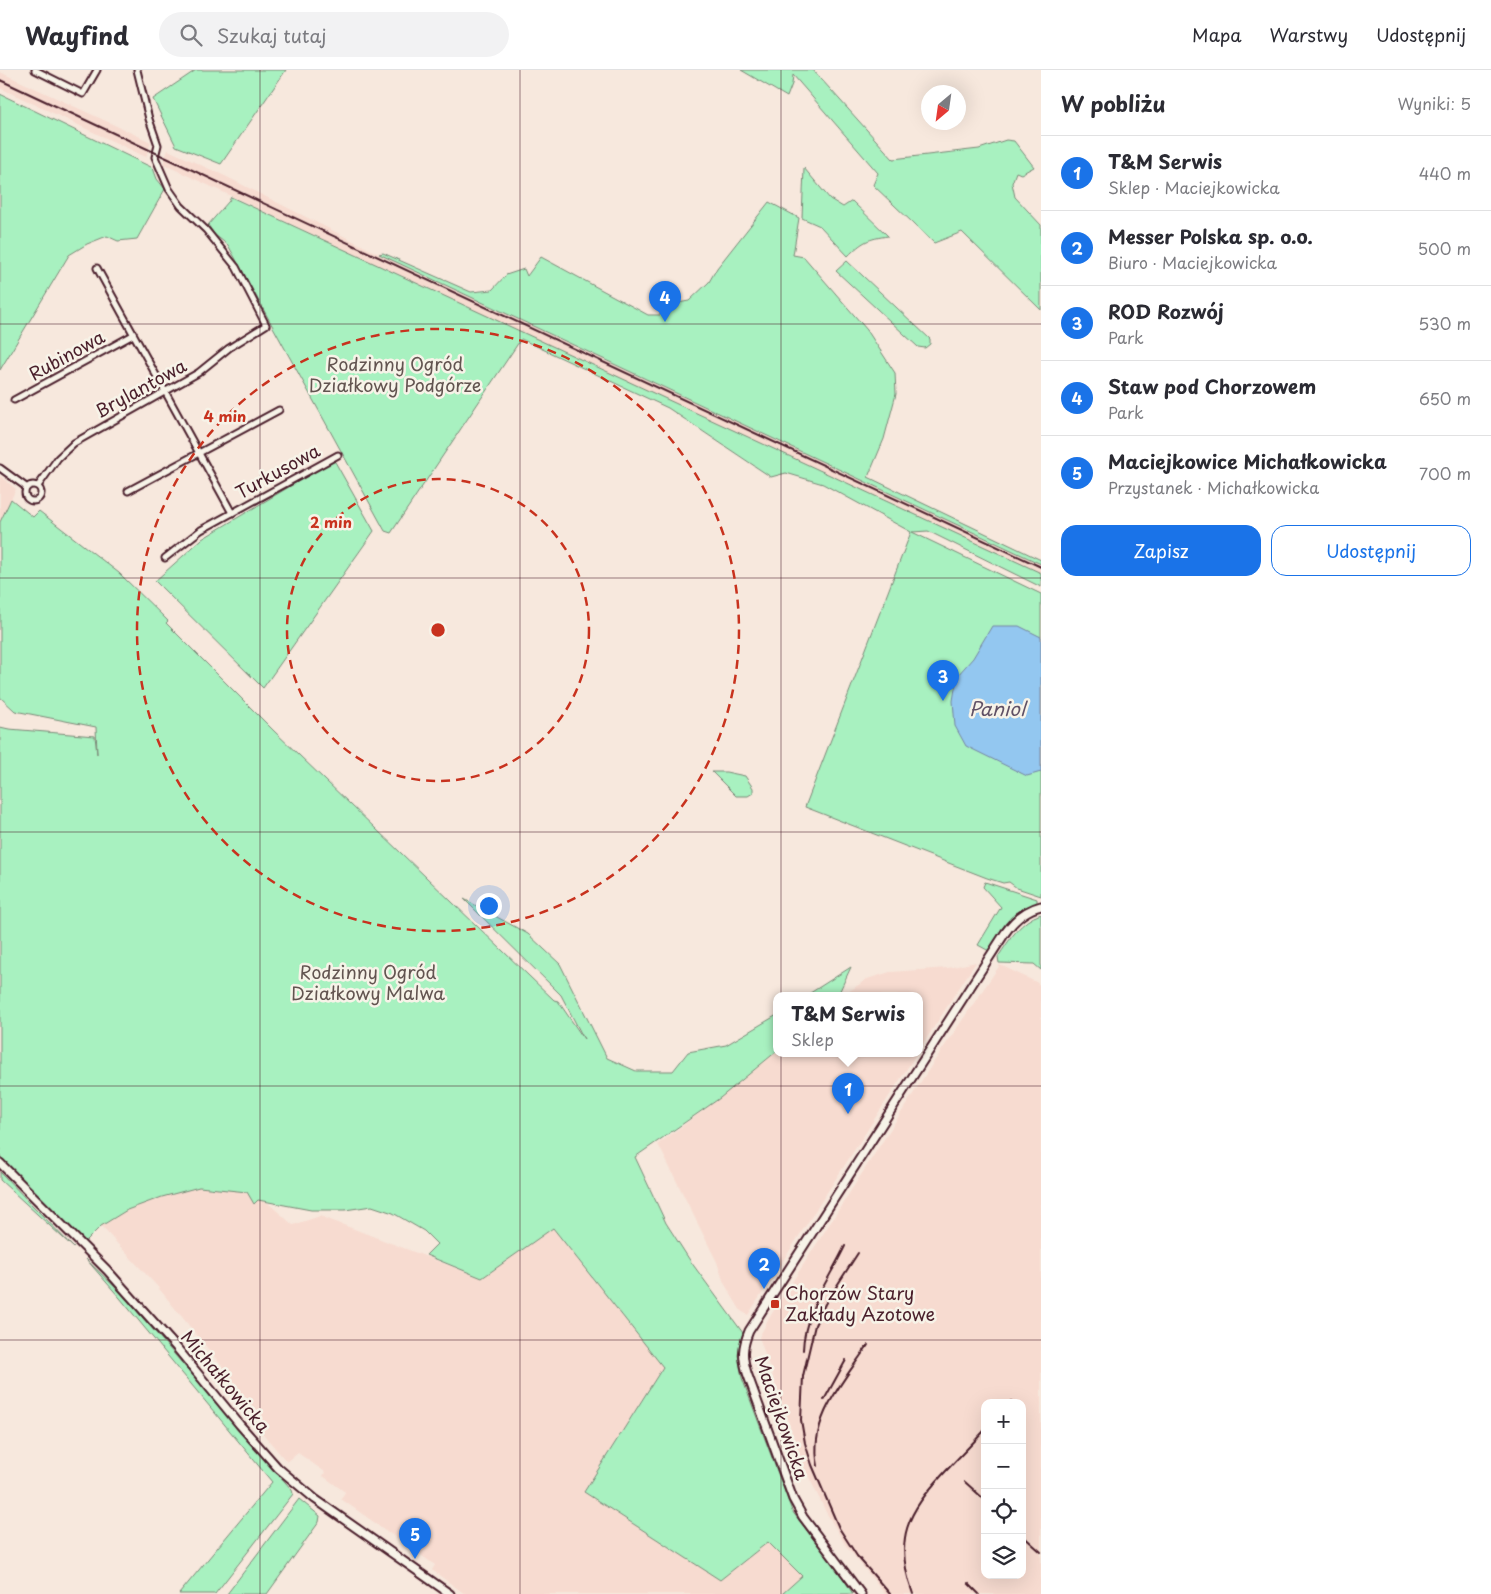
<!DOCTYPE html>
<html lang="pl">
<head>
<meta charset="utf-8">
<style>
	body { margin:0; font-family:"Playpen Sans",sans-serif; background:#f2f2f3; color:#2b2b33 }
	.controls { position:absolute; right:15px; bottom:15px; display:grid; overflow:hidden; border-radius:10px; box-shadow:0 5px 20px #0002 }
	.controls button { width:45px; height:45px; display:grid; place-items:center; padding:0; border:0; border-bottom:1px solid #e1e1e2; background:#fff; color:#2b2b33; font:25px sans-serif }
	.compass { position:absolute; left:921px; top:15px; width:45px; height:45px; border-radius:50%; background:#fff; box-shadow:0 5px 20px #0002; rotate:209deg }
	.you { position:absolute; left:488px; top:835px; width:18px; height:18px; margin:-12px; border:4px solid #fff; border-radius:50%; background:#1a73e8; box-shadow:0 0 0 8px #1a73e833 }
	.badge { display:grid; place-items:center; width:32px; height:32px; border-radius:50%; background:#1a73e8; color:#fff; font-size:16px; font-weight:700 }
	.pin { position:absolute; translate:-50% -41px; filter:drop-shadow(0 1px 2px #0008) }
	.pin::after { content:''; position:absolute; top:26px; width:18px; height:15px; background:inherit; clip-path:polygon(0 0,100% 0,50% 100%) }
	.popup { position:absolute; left:773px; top:922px; width:150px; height:65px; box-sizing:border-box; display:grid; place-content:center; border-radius:10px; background:#fff; filter:drop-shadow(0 1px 4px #0005); font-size:16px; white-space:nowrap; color:#7c7c81 }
	.popup b { font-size:19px; color:#2b2b33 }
	.popup::after { content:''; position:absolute; left:50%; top:100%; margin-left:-10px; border:10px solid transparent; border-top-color:#fff }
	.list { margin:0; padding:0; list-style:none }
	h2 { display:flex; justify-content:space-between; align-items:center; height:65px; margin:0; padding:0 20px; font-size:21px }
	h2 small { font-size:16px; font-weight:400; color:#7c7c81 }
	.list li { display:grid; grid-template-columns:32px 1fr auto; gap:15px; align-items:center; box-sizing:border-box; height:75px; padding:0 20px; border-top:1px solid #e1e1e2 }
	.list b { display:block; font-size:19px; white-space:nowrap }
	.list p { margin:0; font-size:16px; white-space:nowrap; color:#7c7c81 }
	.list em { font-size:16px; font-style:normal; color:#7c7c81 }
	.actions { display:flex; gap:10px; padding:15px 20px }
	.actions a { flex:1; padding:11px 0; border:1px solid #1a73e8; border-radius:15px; text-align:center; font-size:18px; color:#1a73e8 }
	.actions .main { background:#1a73e8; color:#fff }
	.icon { flex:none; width:28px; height:28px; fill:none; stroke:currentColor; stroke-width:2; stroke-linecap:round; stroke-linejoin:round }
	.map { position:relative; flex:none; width:1041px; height:1524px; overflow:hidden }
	header { display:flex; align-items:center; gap:30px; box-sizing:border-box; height:70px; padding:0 25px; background:#fff; border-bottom:1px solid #e1e1e2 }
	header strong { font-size:24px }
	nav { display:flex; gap:28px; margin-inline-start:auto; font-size:18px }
	.search { width:350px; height:45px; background:#f2f2f3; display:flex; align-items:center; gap:12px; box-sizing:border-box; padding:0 18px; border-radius:28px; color:#7c7c81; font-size:19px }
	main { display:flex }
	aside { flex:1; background:#fff }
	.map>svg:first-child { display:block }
	.built { fill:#f7dbd0; fill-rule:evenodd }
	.green { fill:#a8f1c0; stroke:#798876 }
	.water { fill:#93c7f0; stroke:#7684a1 }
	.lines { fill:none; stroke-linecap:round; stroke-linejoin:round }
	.street-casing { stroke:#4a1f2b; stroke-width:9 }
	.secondary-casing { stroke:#4a1f2b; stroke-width:11 }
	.street { stroke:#f7f3e8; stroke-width:5 }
	.secondary { stroke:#f7f3e8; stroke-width:7 }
	.rail { stroke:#4a1f2b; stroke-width:2 }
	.grid { fill:none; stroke:#4a1f2b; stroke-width:1; stroke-opacity:0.55 }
	.ring { fill:none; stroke:#c8321e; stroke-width:2.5; stroke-dasharray:9 6 }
	.poi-dot { fill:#c8321e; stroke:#f7f3e8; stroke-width:2 }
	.labels { text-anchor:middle; stroke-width:5; stroke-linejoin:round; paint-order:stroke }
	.street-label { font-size:18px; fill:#4a1f2b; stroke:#f7f3e8 }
	.park-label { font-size:18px; fill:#625450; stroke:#f7f3e8 }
	.poi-label { font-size:18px; fill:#4a1f2b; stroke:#f7f3e8; text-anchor:start }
	.water-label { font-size:19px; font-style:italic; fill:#605166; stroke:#f7f3e8 }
	.centre { fill:#c8321e; stroke:#f7f3e8; stroke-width:2.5 }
	.ring-label { font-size:15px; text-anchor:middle; font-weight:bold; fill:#c8321e; stroke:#f7f3e8; stroke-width:5; stroke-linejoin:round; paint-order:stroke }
</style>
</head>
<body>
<header>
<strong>Wayfind</strong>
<div class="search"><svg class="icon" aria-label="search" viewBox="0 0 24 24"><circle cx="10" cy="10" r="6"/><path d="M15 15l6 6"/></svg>Szukaj tutaj</div>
<nav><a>Mapa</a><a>Warstwy</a><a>Udostępnij</a></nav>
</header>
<main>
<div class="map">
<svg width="1041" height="1524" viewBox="0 0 1041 1524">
	<rect width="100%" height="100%" fill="#f7e8dd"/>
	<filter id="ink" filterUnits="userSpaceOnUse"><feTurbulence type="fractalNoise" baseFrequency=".02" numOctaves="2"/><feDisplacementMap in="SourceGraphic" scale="10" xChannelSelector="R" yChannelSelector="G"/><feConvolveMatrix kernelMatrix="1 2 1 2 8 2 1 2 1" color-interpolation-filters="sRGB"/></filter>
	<g filter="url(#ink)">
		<g class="built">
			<path d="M0 2 151 72 146 87 0 18Z"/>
			<path d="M168 80 225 106 379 184 1041 494V503L524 264 163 94Z"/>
			<path d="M0 406 16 419 0 452Z"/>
			<path d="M976 892 919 980V925H844L867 909 890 902 948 898Z"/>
			<path d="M1000 895 1036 912 1041 916V1524H885L846 1476 826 1442 805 1399 759 1267 771 1245 933 993ZM985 1333H1022V1505H985Z"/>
			<path d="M777 981V983H917L748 1245 741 1241 724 1213 717 1192 658 1074 720 1028Z"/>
			<path d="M199 1117 248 1122 254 1133 257 1130 268 1133 293 1155 320 1146 482 1208 553 1158 663 1297 584 1422 720 1510 768 1472 802 1506 782 1524H465L432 1500 435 1495 341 1429 345 1422 323 1406 325 1402 298 1383 287 1392 230 1325 239 1317 156 1215 101 1156 127 1140 162 1127Z"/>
		</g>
		<g class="green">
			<path d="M196 0H286L221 94 176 76 153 29Z"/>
			<path d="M741 0H813L893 89 979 79 1006 70 1014 71 1034 97 1021 104 1016 102 1012 113 1015 127 1041 155V240L962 162 934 173 873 115 878 103 793 5 792 14 787 27Z"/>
			<path d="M0 24 153 98 157 109 165 119 137 169 118 171 107 166 87 174 69 185 0 300Z"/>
			<path d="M804 98 830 129 843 137 852 131 888 166C868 169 863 171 848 186L820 156 802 148Z"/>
			<path d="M231 127 1041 503V517L928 461 912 462 1041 524V826L1017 818 1009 812 1003 813 987 808 805 737 911 462 823 414 786 403 771 407 668 338 521 269 391 463 385 461 228 175 215 165 208 155 229 131Z"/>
			<path d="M769 132 799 148 793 185 804 187 867 260 895 303 896 324 884 369 868 407 1041 490V494L379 184 383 183 471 222 492 220 506 205 524 199 527 206 541 187 648 245H660L667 235 689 231 709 212 717 198Z"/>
			<path d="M847 191 930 269V274L925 278 918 277 836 201Z"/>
			<path d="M334 390 374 461 263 618 155 511 202 469Z"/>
			<path d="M11 429 33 447 39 441 119 503 168 551 166 553 274 661 554 930 558 931 584 969 561 925 464 829 528 864 560 894 607 988 636 1001H673L688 982 726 975 777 945V981L720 1028 635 1087 666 1153 691 1192 743 1263 738 1285 742 1308 792 1441 843 1508 853 1524H782L802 1506 768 1472 720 1510 584 1422 663 1297 553 1158 482 1208 426 1185 437 1174 424 1161 393 1143 372 1136 345 1140H311L258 1130 254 1134 247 1122 199 1117 162 1127 127 1140 101 1156 85 1172 0 1086V657L9 659 95 666 97 684 96 657 15 641 0 627V452Z"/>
			<path d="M712 702H726L745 706 753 718V723L748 726H736Z"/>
			<path d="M985 812 1037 829V832L1014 846 989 881 978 875 1001 837 983 817Z"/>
			<path d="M1041 844V900L1034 894 999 893 998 887C1010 869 1020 851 1041 844Z"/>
			<path d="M851 897 838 925H807Z"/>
			<path d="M0 1102 74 1178 0 1110Z"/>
			<path d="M86 1189 123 1225 292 1420 293 1424 215 1524H179L272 1412 120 1228Z"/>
			<path d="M299 1429 320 1446 319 1452 267 1524H227Z"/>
		</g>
		<path class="water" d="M992 556H1019L1041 567V702L1027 706 966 676 955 656 953 631 957 606 973 588Z"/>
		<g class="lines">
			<g class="street-casing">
				<g id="street">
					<path d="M35 0 83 24 97 0"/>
					<path d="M97 198 232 443"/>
					<path d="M14 330 133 265"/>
					<path d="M0 398 26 417"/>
					<circle cx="33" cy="423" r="8"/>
					<path d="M38 416 58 388 74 373 198 303 229 278 266 255 236 197 206 160 181 136 169 119 155 87 158 75 149 49 137 0"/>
					<path d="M128 421 279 340"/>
					<path d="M165 488 201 460 338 385"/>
				</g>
			</g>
			<g class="secondary-casing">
				<g id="secondary">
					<path d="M0 1093 107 1200 176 1277 240 1355 278 1398 315 1429 450 1524"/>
					<path d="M861 1524 803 1447 793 1429 747 1303C742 1286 742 1278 749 1261L1005 863C1014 850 1025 840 1041 836"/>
				</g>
			</g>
			<use href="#street" class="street"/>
			<use href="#secondary" class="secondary"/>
			<g class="rail">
				<path d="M0 10 1041 497"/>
				<path d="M858 1183 825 1234 815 1255 803 1306 801 1350 805 1373 812 1395 839 1458 857 1486 890 1524"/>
				<path d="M803 1280C804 1241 829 1210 845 1176"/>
				<path d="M824 1330 846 1290"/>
				<path d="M1010 1333 1011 1331"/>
				<path d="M818 1396C808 1349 844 1311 868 1275"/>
				<path d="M965 1412 985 1430"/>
				<path d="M1022 1465 1041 1482"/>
				<path d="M968 1513 979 1524"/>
				<path d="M913 1524C893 1469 907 1443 945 1402 958 1388 972 1374 985 1360"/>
			</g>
		</g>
	</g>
	<path class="grid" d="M260 0V1524M520 0V1524M781 0V1524M0 254H1041M0 508H1041M0 762H1041M0 1016H1041M0 1270H1041"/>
	<g class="ring">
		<circle cx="438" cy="560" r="151"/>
		<circle cx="438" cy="560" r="301"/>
	</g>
	<rect class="poi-dot" x="770" y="1229" width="10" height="10" rx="2.5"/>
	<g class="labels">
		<g class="street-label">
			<text transform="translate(67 286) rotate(-29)" y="6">Rubinowa</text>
			<text transform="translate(141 319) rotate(-29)" y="6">Brylantowa</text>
			<text transform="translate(278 402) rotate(-29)" y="6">Turkusowa</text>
			<text transform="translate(225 1312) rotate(50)" y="6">Michałkowicka</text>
			<text transform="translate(781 1348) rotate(71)" y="6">Maciejkowicka</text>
		</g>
		<g class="park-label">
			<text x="395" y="301">Rodzinny Ogród<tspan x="395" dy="21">Działkowy Podgórze</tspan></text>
			<text x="368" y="909">Rodzinny Ogród<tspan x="368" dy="21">Działkowy Malwa</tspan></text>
		</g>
		<g class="poi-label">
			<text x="785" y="1230">Chorzów Stary<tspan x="785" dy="21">Zakłady Azotowe</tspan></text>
		</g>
		<g class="water-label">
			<text x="997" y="646">Paniol</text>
		</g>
	</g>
	<circle cx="438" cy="560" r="8" class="centre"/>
	<g class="ring-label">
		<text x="225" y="352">4 min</text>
		<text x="331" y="458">2 min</text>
	</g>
</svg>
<div class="controls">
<button>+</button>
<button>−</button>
<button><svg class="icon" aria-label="locate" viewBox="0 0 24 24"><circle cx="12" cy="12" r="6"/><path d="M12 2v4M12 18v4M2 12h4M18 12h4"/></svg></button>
<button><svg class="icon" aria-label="layers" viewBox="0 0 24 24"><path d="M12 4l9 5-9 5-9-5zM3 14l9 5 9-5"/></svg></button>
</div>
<svg class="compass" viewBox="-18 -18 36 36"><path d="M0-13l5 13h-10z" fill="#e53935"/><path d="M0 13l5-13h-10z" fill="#7c7c81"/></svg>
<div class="you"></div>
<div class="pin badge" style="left:848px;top:1044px">1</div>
<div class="popup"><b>T&amp;M Serwis</b>Sklep</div>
<div class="pin badge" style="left:764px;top:1219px">2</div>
<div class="pin badge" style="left:943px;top:631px">3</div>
<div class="pin badge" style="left:665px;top:252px">4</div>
<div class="pin badge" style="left:415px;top:1489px">5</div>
</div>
<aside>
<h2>W pobliżu<small>Wyniki: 5</small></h2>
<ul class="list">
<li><span class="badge">1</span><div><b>T&amp;M Serwis</b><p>Sklep · Maciejkowicka</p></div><em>440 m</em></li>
<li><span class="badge">2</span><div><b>Messer Polska sp. o.o.</b><p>Biuro · Maciejkowicka</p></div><em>500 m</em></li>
<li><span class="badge">3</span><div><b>ROD Rozwój</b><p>Park</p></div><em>530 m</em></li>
<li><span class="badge">4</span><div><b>Staw pod Chorzowem</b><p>Park</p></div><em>650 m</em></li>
<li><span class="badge">5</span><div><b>Maciejkowice Michałkowicka</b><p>Przystanek · Michałkowicka</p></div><em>700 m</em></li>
</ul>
<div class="actions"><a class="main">Zapisz</a><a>Udostępnij</a></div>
</aside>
</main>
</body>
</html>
